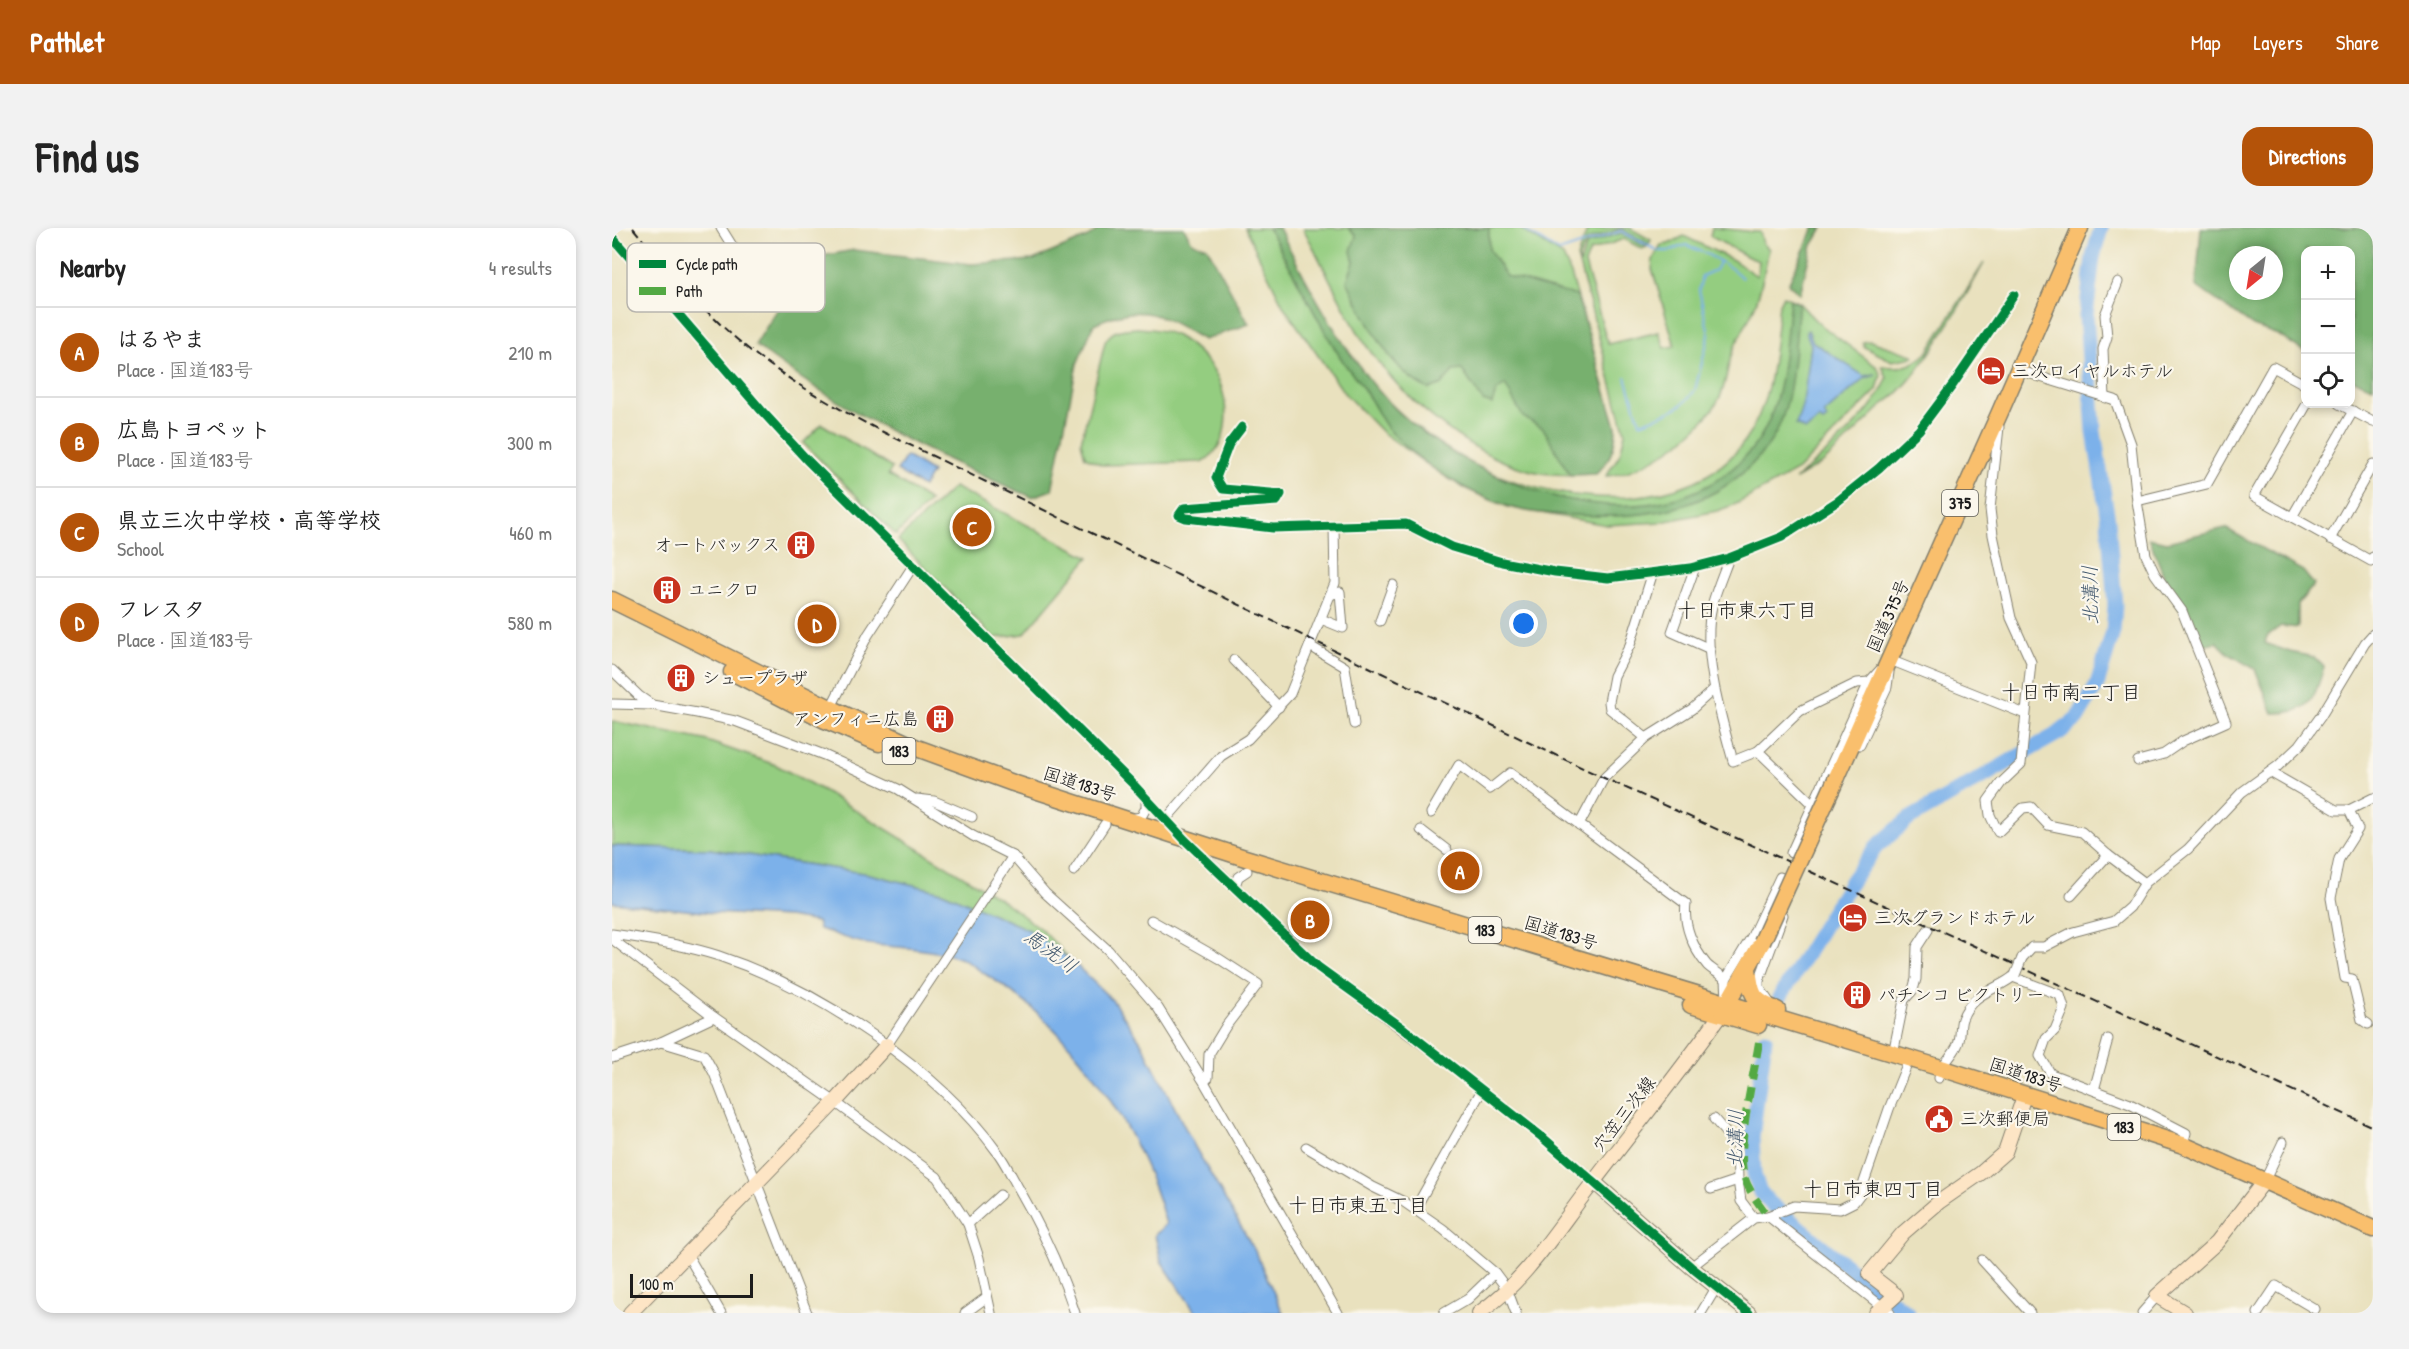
<!DOCTYPE html>
<html lang="en">
<head>
<meta charset="utf-8">
<style>
	body { margin:0; font-family:"Patrick Hand","Klee One",sans-serif; background:#f2f2f2; color:#222 }
	.controls { position:absolute; right:18px; top:18px; display:grid; overflow:hidden; border-radius:12px; box-shadow:0 3px 9px #0003 }
	.controls button { width:54px; height:54px; display:grid; place-items:center; padding:0; border:0; border-bottom:2px solid #e0e0e0; background:#fff; color:#222; font:30px sans-serif }
	.compass { position:absolute; left:1617px; top:18px; width:54px; height:54px; border-radius:50%; background:#fff; box-shadow:0 3px 9px #0003; rotate:210deg }
	.scale { position:absolute; left:18px; bottom:15px; width:123px; box-sizing:border-box; padding-left:6px; border:3px solid #1c1c1c; border-top:0; font-size:16px; line-height:21px; white-space:nowrap; color:#1c1c1c; -webkit-text-stroke:4px #fbf7ec; paint-order:stroke }
	.you { position:absolute; left:912px; top:396px; width:21px; height:21px; margin:-15px; border:4px solid #fff; border-radius:50%; background:#1a73e8; box-shadow:0 0 0 9px #1a73e833 }
	.badge { display:grid; place-items:center; width:39px; height:39px; border-radius:50%; background:#b45309; color:#fff; font-size:20px; font-weight:700 }
	.pin { position:absolute; translate:-50% -50%; border:3px solid #fff; box-shadow:0 2px 6px #0006 }
	.list { margin:0; padding:0; list-style:none }
	h2 { display:flex; justify-content:space-between; align-items:center; height:78px; margin:0; padding:0 24px; font-size:26px }
	h2 small { font-size:20px; font-weight:400; color:#767676 }
	.list li { display:grid; grid-template-columns:39px 1fr auto; gap:18px; align-items:center; box-sizing:border-box; height:90px; padding:0 24px; border-top:2px solid #e0e0e0 }
	.list b { display:block; font-size:22px; white-space:nowrap }
	.list p { margin:0; font-size:20px; white-space:nowrap; color:#767676 }
	.list em { font-size:20px; font-style:normal; color:#767676 }
	.icon { flex:none; width:33px; height:33px; fill:none; stroke:currentColor; stroke-width:2; stroke-linecap:round; stroke-linejoin:round }
	.map { position:relative; flex:none; width:1761px; height:1085px; overflow:hidden; border-radius:18px }
	header { display:flex; align-items:center; gap:36px; box-sizing:border-box; height:84px; padding:0 30px; background:#b45309; color:#fff }
	header strong { font-size:28px }
	nav { display:flex; gap:33px; margin-inline-start:auto; font-size:21px }
	.intro { display:flex; align-items:center; justify-content:space-between; box-sizing:border-box; height:144px; padding:0 36px }
	h1 { margin:0; font-size:42px }
	.button { padding:15px 27px; border-radius:18px; background:#b45309; color:#fff; font-size:21px; font-weight:700 }
	main { display:flex; gap:36px; padding:0 36px }
	aside { flex:1; background:#fff; border-radius:18px; box-shadow:0 3px 9px #0003 }
	.map>svg:first-child { display:block }
	.green { fill:#94cd80; stroke:#58744e; stroke-width:1.5 }
	.forest { fill:#77b06e; stroke:#4a6645; stroke-width:1.5; fill-rule:evenodd }
	.water { fill:#7cb1ea; stroke:#4c6683; stroke-width:1.5 }
	.lines { fill:none; stroke-linecap:round; stroke-linejoin:round }
	.stream { stroke:#7cb1ea; stroke-width:2 }
	.river { stroke:#7cb1ea; stroke-width:15 }
	.street-casing { stroke:#827e6d; stroke-width:11 }
	.secondary-casing { stroke:#827e6d; stroke-width:16 }
	.highway-casing { stroke:#827e6d; stroke-width:19 }
	.street { stroke:#fff; stroke-width:9 }
	.secondary { stroke:#fde5c5; stroke-width:14 }
	.highway { stroke:#f9bf6d; stroke-width:16 }
	.rail { stroke:#1c1c1c; stroke-width:2; stroke-dasharray:9 4.5; stroke-linecap:butt }
	.street-bridge-casing { stroke:#827e6d; stroke-width:11; stroke-linecap:butt }
	.highway-bridge-casing { stroke:#827e6d; stroke-width:19; stroke-linecap:butt }
	.street-bridge { stroke:#fff; stroke-width:9 }
	.highway-bridge { stroke:#f9bf6d; stroke-width:16 }
	.quiet { stroke:#52a943; stroke-width:8; stroke-dasharray:15 8; stroke-linecap:butt }
	.cycleway-casing { stroke:#fbf7ec; stroke-width:13 }
	.cycleway { stroke:#00873e; stroke-width:9 }
	.labels { text-anchor:middle; stroke-width:4.5; stroke-linejoin:round; paint-order:stroke }
	.shield { fill:#fbf7ec; stroke:#5f5e5a; stroke-width:1.5 }
	.shield-label { font-size:16px; font-weight:bold; fill:#1c1c1c }
	.poi-label { font-size:18px; fill:#1c1c1c; stroke:#fbf7ec; text-anchor:start }
	.street-label { font-size:18px; fill:#1c1c1c; stroke:#fbf7ec }
	.water-label { font-size:20px; font-style:italic; fill:#42586e; stroke:#fbf7ec }
	.neighbourhood-label { font-size:20px; fill:#1c1c1c; stroke:#fbf7ec }
	.key { fill:#fbf7ec; stroke:#b8b5ae; stroke-width:1.5 }
	.key-label { font-size:16px; fill:#1c1c1c }
</style>
</head>
<body>
<header>
<strong>Pathlet</strong>
<nav><a>Map</a><a>Layers</a><a>Share</a></nav>
</header>
<div class="intro"><h1>Find us</h1><a class="button">Directions</a></div>
<main>
<aside>
<h2>Nearby<small>4 results</small></h2>
<ul class="list">
<li><span class="badge">A</span><div><b>はるやま</b><p>Place · 国道183号</p></div><em>210 m</em></li>
<li><span class="badge">B</span><div><b>広島トヨペット</b><p>Place · 国道183号</p></div><em>300 m</em></li>
<li><span class="badge">C</span><div><b>県立三次中学校・高等学校</b><p>School</p></div><em>460 m</em></li>
<li><span class="badge">D</span><div><b>フレスタ</b><p>Place · 国道183号</p></div><em>580 m</em></li>
</ul>
</aside>
<div class="map">
<svg width="1761" height="1085" viewBox="0 0 1761 1085">
	<rect width="100%" height="100%" fill="#fbf7ec"/>
	<filter id="ink" filterUnits="userSpaceOnUse"><feTurbulence type="fractalNoise" baseFrequency=".0167" numOctaves="2"/><feDisplacementMap in="SourceGraphic" scale="12" xChannelSelector="R" yChannelSelector="G"/><feConvolveMatrix kernelMatrix="1 2 1 2 8 2 1 2 1" color-interpolation-filters="sRGB"/></filter>
	<filter id="wash" filterUnits="userSpaceOnUse"><feTurbulence type="fractalNoise" baseFrequency=".008" numOctaves="4" result="noise"/><feDisplacementMap in="SourceGraphic" scale="24" xChannelSelector="R" yChannelSelector="G"/><feGaussianBlur stdDeviation="1.35" result="paint"/><feColorMatrix in="noise" values="0 0 0 0 0 0 0 0 0 0 0 0 0 0 0 0 0 1.4 0 .05"/><feComposite in="paint" operator="in"/></filter>
	<g filter="url(#wash)">
		<rect width="100%" height="100%" fill="#e9e1be"/>
		<g class="green">
			<path d="M633 0H667C693 53 732 126 772 169 801 200 848 233 888 248 960 277 1080 286 1132 214 1161 174 1162 123 1167 76L1171 68 1187 75 1205 94 1265 139 1269 147 1265 162 1186 242 1124 276 1105 283 1049 294 995 297 896 279 850 259 813 235 770 204 733 166 672 79Z"/>
			<path d="M691 0H907L951 28 959 46 1004 199C1003 220 999 231 984 246 962 247 937 248 916 242 851 224 781 163 747 106 727 72 710 35 691 0Z"/>
			<path d="M976 0H1018L1039 12 1037 16 1009 1 975 12 967 30 968 36 975 16 1009 5 1035 19 1030 21 1012 11 978 23 973 36 996 116 1047 104 1053 120 1063 118 1040 41 1041 31 1049 17 1056 16 1072 8 1121 32 1145 48 1147 33 1136 29 1098 8 1100 0C1117 0 1131 4 1148 4L1151 15 1157 21C1153 39 1150 58 1144 75 1138 91 1129 105 1122 120 1115 136 1115 154 1108 169 1092 203 1031 246 994 248L1008 226 1013 205 965 29Z"/>
			<path d="M1372 35C1354 68 1304 157 1274 174L1212 234 1183 251C1210 229 1264 183 1275 150L1270 138C1290 141 1301 138 1315 125Z"/>
			<path d="M525 100C539 101 553 102 565 108 579 116 594 130 602 143 618 169 621 218 590 234L490 237 473 229 469 214 493 114C500 101 511 101 525 100Z"/>
			<path d="M1258 113 1301 127 1302 129 1280 133 1252 119 1251 114Z"/>
			<path d="M210 196 280 240 276 247 318 273 284 307 191 215Z"/>
			<path d="M342 259 477 329 412 406 382 410 286 312Z"/>
			<path d="M0 493 92 512 164 537 212 563 390 672 430 702 461 734 417 702 330 664 257 646 98 621 0 618Z"/>
		</g>
		<g class="forest">
			<path d="M488 0H572L580 14 595 19 637 96 592 112C548 87 531 73 482 96L465 136 440 262 420 269C322 228 227 182 143 117L176 65 210 28 242 22 359 36 421 32 476 9Z"/>
			<path d="M656 0H667C694 54 732 125 772 169 854 259 1046 332 1139 222 1173 182 1172 120 1178 71L1187 75C1182 118 1183 180 1157 216 1109 283 1034 292 958 287 937 286 915 285 895 278 853 264 812 238 781 206 770 196 765 180 756 168 749 156 740 146 732 135 704 92 682 44 656 0Z"/>
			<path d="M736 0H877V21L894 48 965 68 1004 199C1003 220 999 231 984 246L958 247 931 200 911 189 893 157 884 164 880 176 871 173 850 142 841 143 830 156 817 161C778 145 753 89 735 53L742 34 739 23 744 8Z"/>
			<path d="M1202 0H1211L1200 17 1188 66 1176 56Z"/>
			<path d="M1589 0H1761V159L1739 151 1738 22H1694L1693 124 1666 107 1641 98 1584 58ZM1626 27H1662V63H1626Z"/>
			<path d="M1613 300 1691 343 1702 357 1686 376V400L1669 398 1655 408 1653 415 1678 424 1702 429 1712 439C1702 472 1698 486 1661 485L1643 441 1617 426 1605 414 1588 418 1557 361 1537 310 1555 314Z"/>
		</g>
		<g class="water">
			<path d="M1196 102 1201 114 1252 148 1263 146 1264 147 1253 150 1212 186 1215 191 1211 194 1207 191 1194 202 1184 197 1191 175 1199 117 1194 104Z"/>
			<path d="M294 228 320 244 311 259 285 243Z"/>
			<path d="M0 618 98 621 257 646 330 664 417 702 461 734 501 773 529 814 584 921 642 1021 671 1085H584L549 1033 543 1007 554 996C528 900 459 797 373 746 366 741 358 735 350 731 328 722 288 719 264 717 246 716 225 706 207 701L205 694 176 689 101 685 0 674Z"/>
		</g>
		<g class="lines">
			<g class="stream">
				<path d="M910 0 947 24 1009 3 1046 23H1056L1074 17C1094 26 1115 34 1130 50"/>
				<path d="M1014 149 1028 195C1050 187 1070 182 1083 162L1097 107 1087 62 1090 48 1103 42 1108 33"/>
			</g>
			<g class="river">
				<path d="M1168 769 1240 652 1264 619 1297 591 1447 505 1465 491 1485 457 1501 404 1503 377 1496 292 1482 204 1474 88 1481 29 1489 0"/>
				<path d="M1153 811 1140 909 1142 946 1147 962 1157 974 1218 1025 1296 1085"/>
			</g>
		</g>
	</g>
	<g filter="url(#ink)">
		<g class="lines">
			<g class="street-casing">
				<g id="street">
					<path d="M109 0 134 40 122 59"/>
					<path d="M0 9 149 182 195 232 519 554 570 608"/>
					<path d="M1406 142 1503 172 1519 216 1525 273 1534 327 1543 346 1570 383 1614 494 1571 513 1552 526 1526 533"/>
					<path d="M1493 170 1491 121 1495 109 1493 87 1506 54"/>
					<path d="M1695 176 1642 268 1759 333 1761 329"/>
					<path d="M1727 176 1761 194"/>
					<path d="M630 199 617 216 604 250 611 261 669 266 665 273 572 280 567 287 574 290 661 300 794 296 840 319 890 334 943 344 996 350 1078 340 1117 330 1170 309 1226 273 1267 240 1307 202 1340 158 1402 67"/>
					<path d="M1387 199 1378 281 1381 307 1399 390 1419 434 1409 536 1389 555 1376 573 1378 587 1386 604 1411 580 1419 579 1436 597 1470 604 1496 627"/>
					<path d="M1525 273 1595 256 1661 139 1694 157"/>
					<path d="M1680 289 1741 183"/>
					<path d="M1718 311 1761 236"/>
					<path d="M1117 330C1111 346 1104 362 1100 378 1089 422 1109 489 1121 533L1146 523"/>
					<path d="M1083 339 1060 404 1098 421"/>
					<path d="M709 391 731 400 728 364 718 367"/>
					<path d="M768 393 781 357"/>
					<path d="M698 418 733 439 742 496"/>
					<path d="M622 432 667 479"/>
					<path d="M1278 432 1413 486"/>
					<path d="M0 442 27 468 40 477"/>
					<path d="M0 476 40 477 85 485 123 493 160 507 212 527 286 561 361 608 401 628 433 665 496 722 546 780 591 852 726 1085"/>
					<path d="M218 481 256 407 301 338"/>
					<path d="M1034 510 1080 481 1102 461"/>
					<path d="M1248 517 1275 459 1277 444"/>
					<path d="M1658 544 1724 582H1737L1761 570"/>
					<path d="M305 571 322 573 360 589"/>
					<path d="M1202 577 1146 523 1188 483 1245 455 1257 454"/>
					<path d="M1737 582 1746 601 1727 631 1719 670 1733 750 1740 751 1750 792 1756 796"/>
					<path d="M819 585 847 537 878 561 898 545 1074 676C1071 697 1081 720 1095 737 1100 742 1108 746 1114 751"/>
					<path d="M555 590 609 528 636 511 678 466 723 355 722 298"/>
					<path d="M518 591 529 589 534 580V569"/>
					<path d="M967 597 992 550 1034 510 998 481 997 474 1002 448 1018 417 1041 344"/>
					<path d="M809 602 835 622"/>
					<path d="M580 617 706 739 854 849 930 909 982 954"/>
					<path d="M1179 625 1257 454 1268 442"/>
					<path d="M462 643 493 596"/>
					<path d="M623 658 626 649 635 643"/>
					<path d="M1459 668 1496 627 1533 655"/>
					<path d="M539 692 606 730 646 756 614 798 597 826 596 850"/>
					<path d="M0 706C36 711 73 717 107 728 206 761 325 840 386 925 394 936 400 949 407 961 430 1001 449 1041 463 1085"/>
					<path d="M0 711 102 789 223 874 325 949 356 996 367 1030 379 1085"/>
					<path d="M1410 730 1420 719H1432L1461 704 1502 693 1518 679 1533 655 1576 621 1630 564 1666 538 1688 517 1709 488 1753 415 1761 406"/>
					<path d="M1401 749 1448 767 1452 780 1443 802 1434 811 1428 828 1439 846 1518 876 1574 905 1571 917"/>
					<path d="M1115 771 1114 751 1140 708 1168 649 1179 655"/>
					<path d="M1159 777 1147 759V753L1171 687"/>
					<path d="M49 814 92 827 102 845 195 1085"/>
					<path d="M275 817 401 628"/>
					<path d="M1281 826 1292 772 1301 762 1304 751 1305 719 1316 702"/>
					<path d="M0 830 49 814 102 789"/>
					<path d="M1327 850C1329 836 1339 830 1345 818 1350 809 1347 800 1350 791 1360 763 1387 762 1403 747"/>
					<path d="M1482 862 1496 811"/>
					<path d="M1102 891 1125 918 1126 952 1129 973 1142 990"/>
					<path d="M694 919 761 959 792 974 831 1001 883 1045 895 1061 904 1085"/>
					<path d="M1653 952 1671 914"/>
					<path d="M1099 961 1126 952"/>
					<path d="M803 981 870 862"/>
					<path d="M1156 988 1278 1085"/>
					<path d="M356 996 388 967"/>
					<path d="M75 1026 109 1085"/>
					<path d="M1370 1032 1418 1085"/>
					<path d="M1079 1039 1142 990 1156 988 1182 978 1228 981 1242 974 1248 966 1277 881 1294 839"/>
					<path d="M353 1085 375 1069"/>
					<path d="M832 1085 856 1071 883 1045"/>
					<path d="M1089 1085 1104 1060"/>
					<path d="M1530 1085 1545 1068"/>
					<path d="M1646 1085 1664 1058 1703 1081"/>
				</g>
			</g>
			<g class="secondary-casing">
				<g id="secondary">
					<path d="M982 954 1079 1039 1137 1085"/>
					<path d="M18 1085 223 874 275 817"/>
					<path d="M867 1085C911 1055 941 1007 973 965 1018 906 1065 848 1109 786"/>
					<path d="M1264 1085 1284 1067 1257 1046 1291 1005 1327 974 1369 945 1393 924 1412 868"/>
					<path d="M1573 1085 1545 1068 1605 1014 1653 952"/>
				</g>
			</g>
			<g class="highway-casing">
				<g id="highway">
					<path d="M0 372 218 480 305 520 401 555 630 629 1329 840 1571 917 1761 1001"/>
					<path d="M120 444 213 492 267 515"/>
					<path d="M1225 549 1388 184 1468 0"/>
					<path d="M1136 741C1139 766 1140 773 1165 782"/>
					<path d="M1079 777 1146 797"/>
					<path d="M1111 783 1150 714"/>
				</g>
			</g>
			<use href="#street" class="street"/>
			<use href="#secondary" class="secondary"/>
			<use href="#highway" class="highway"/>
			<path class="rail" d="M21 0C56 43 92 84 134 119 176 153 223 179 271 204L700 412 992 550 1761 899"/>
			<g class="street-bridge-casing">
				<path id="street-bridge" d="M1403 747 1410 730"/>
			</g>
			<g class="highway-bridge-casing">
				<path id="highway-bridge" d="M1150 714 1225 549"/>
			</g>
			<use href="#street-bridge" class="street-bridge"/>
			<use href="#highway-bridge" class="highway-bridge"/>
			<path class="quiet" d="M1147 814C1142 847 1124 918 1132 948 1136 962 1147 976 1156 988"/>
			<g class="cycleway-casing">
				<g id="cycleway">
					<path d="M0 9 149 182 195 232 519 554 573 612 706 739 792 801 930 909 1079 1039 1137 1085"/>
					<path d="M630 199 617 216 604 250 611 261 669 266 665 273 572 280 567 287 574 290 661 300 794 296 840 319 890 334 943 344 996 350 1078 340 1117 330 1170 309 1226 273 1267 240 1307 202 1340 158 1402 67"/>
				</g>
			</g>
			<use href="#cycleway" class="cycleway"/>
		</g>
	</g>
	<defs>
		<g id="hotel-disc" transform="scale(1.5)"><circle r="9.5" fill="#c8321e" stroke="#fbf7ec"/><path d="M-6-4.5h1.5V1H6V5H4.5V3h-9V5H-6ZM-4 0a1.8 1.8 0 1 1 3.6 0ZM.5 0V-2.5h3Q6-2.5 6 0Z" fill="#fff"/></g>
		<g id="building-disc" transform="scale(1.5)"><circle r="9.5" fill="#c8321e" stroke="#fbf7ec"/><path d="M-4-6H4V6H1V3H-1V6H-4ZM-2.5-4.3h1.7v1.8h-1.7ZM.8-4.3h1.7v1.8H.8ZM-2.5-1h1.7V.8h-1.7ZM.8-1h1.7V.8H.8Z" fill="#fff"/></g>
		<g id="civic-disc" transform="scale(1.5)"><circle r="9.5" fill="#c8321e" stroke="#fbf7ec"/><path d="M-.6-6.5H3V-4.5H.6V-3L4-1V1h2V6H-6V1h2V-1L-.6-3ZM-1.2 2.5V6h2.4V2.5Z" fill="#fff"/></g>
	</defs>
	<g fill-rule="evenodd">
		<use href="#hotel-disc" x="1379" y="143"/>
		<use href="#building-disc" x="189" y="317"/>
		<use href="#building-disc" x="55" y="362"/>
		<use href="#building-disc" x="69" y="450"/>
		<use href="#building-disc" x="328" y="491"/>
		<use href="#hotel-disc" x="1241" y="690"/>
		<use href="#building-disc" x="1245" y="767"/>
		<use href="#civic-disc" x="1327" y="891"/>
	</g>
	<g class="labels">
		<g class="shield">
			<rect x="1330" y="262" width="36" height="26" rx="4.5"/>
			<rect x="270.5" y="510" width="33" height="26" rx="4.5"/>
			<rect x="856.5" y="689" width="33" height="26" rx="4.5"/>
			<rect x="1495.5" y="886" width="33" height="26" rx="4.5"/>
		</g>
		<g class="shield-label">
			<text x="1348" y="281">375</text>
			<text x="287" y="529">183</text>
			<text x="873" y="708">183</text>
			<text x="1512" y="905">183</text>
		</g>
		<g class="poi-label">
			<text x="1400" y="149">三次ロイヤルホテル</text>
			<text x="168" y="323" text-anchor="end">オートバックス</text>
			<text x="76" y="368">ユニクロ</text>
			<text x="90" y="456">シュープラザ</text>
			<text x="307" y="497" text-anchor="end">アンフィニ広島</text>
			<text x="1262" y="696">三次グランドホテル</text>
			<text x="1266" y="773">パチンコ ビクトリー</text>
			<text x="1348" y="897">三次郵便局</text>
		</g>
		<g class="street-label">
			<text transform="translate(1276 388) rotate(-66)" y="6">国道375号</text>
			<text transform="translate(468 556) rotate(18)" y="6">国道183号</text>
			<text transform="translate(949 705) rotate(17)" y="6">国道183号</text>
			<text transform="translate(1414 847) rotate(18)" y="6">国道183号</text>
			<text transform="translate(1012 886) rotate(-52)" y="6">穴笠三次線</text>
		</g>
		<g class="water-label">
			<text transform="translate(1478 367) rotate(-91)" y="7">北溝川</text>
			<text transform="translate(439 723) rotate(36)" y="7">馬洗川</text>
			<text transform="translate(1123 911) rotate(-89)" y="7">北溝川</text>
		</g>
		<g class="neighbourhood-label">
			<text x="1135" y="389">十日市東六丁目</text>
			<text x="1459" y="471">十日市南二丁目</text>
			<text x="1261" y="968">十日市東四丁目</text>
			<text x="746" y="984">十日市東五丁目</text>
		</g>
	</g>
	<rect x="15" y="15" width="198" height="69" rx="9" class="key"/>
	<rect x="27" y="32" width="27" height="8" fill="#00873e"/>
	<rect x="27" y="59" width="27" height="8" fill="#52a943"/>
	<g class="key-label">
		<text x="64" y="42">Cycle path</text>
		<text x="64" y="69">Path</text>
	</g>
</svg>
<div class="controls">
<button>+</button>
<button>−</button>
<button><svg class="icon" aria-label="locate" viewBox="0 0 24 24"><circle cx="12" cy="12" r="6"/><path d="M12 2v4M12 18v4M2 12h4M18 12h4"/></svg></button>
</div>
<svg class="compass" viewBox="-18 -18 36 36"><path d="M0-13l5 13h-10z" fill="#e53935"/><path d="M0 13l5-13h-10z" fill="#767676"/></svg>
<div class="scale">100 m</div>
<div class="you"></div>
<div class="pin badge" style="left:848px;top:643px">A</div>
<div class="pin badge" style="left:698px;top:692px">B</div>
<div class="pin badge" style="left:360px;top:299px">C</div>
<div class="pin badge" style="left:205px;top:396px">D</div>
</div>
</main>
</body>
</html>
